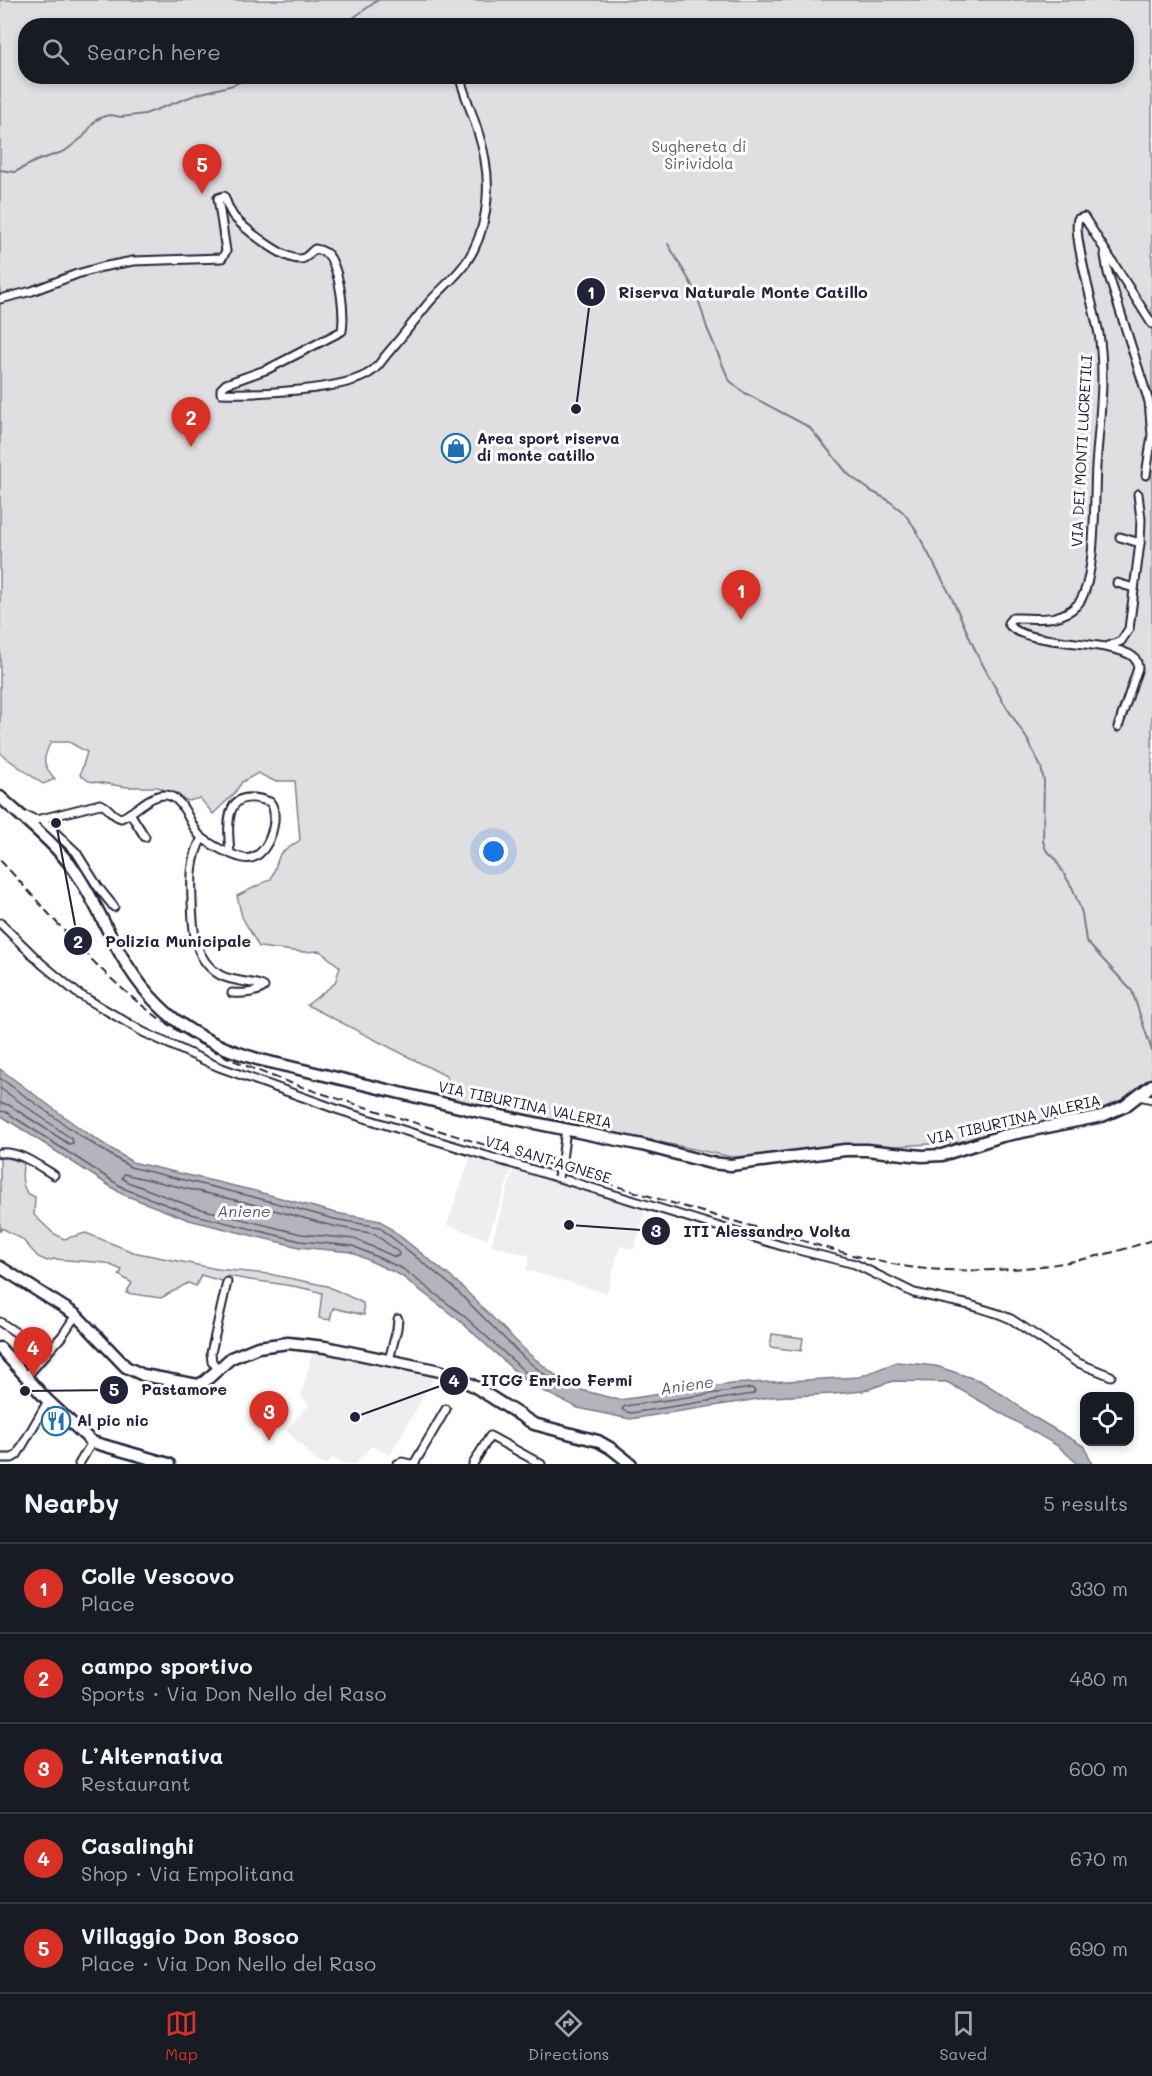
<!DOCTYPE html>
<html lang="en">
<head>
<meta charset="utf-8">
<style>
	body { margin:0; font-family:Mali,sans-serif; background:#20242c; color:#f1f3f6 }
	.controls { position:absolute; right:18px; bottom:18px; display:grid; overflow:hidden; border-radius:12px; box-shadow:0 3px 9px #0003 }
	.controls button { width:54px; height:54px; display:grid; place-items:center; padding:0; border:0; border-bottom:2px solid #363941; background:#171b24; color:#f1f3f6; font:30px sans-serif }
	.you { position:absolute; left:494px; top:852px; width:21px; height:21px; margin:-15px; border:4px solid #fff; border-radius:50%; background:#1a73e8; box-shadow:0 0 0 9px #1a73e833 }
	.badge { display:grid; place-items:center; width:39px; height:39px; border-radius:50%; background:#d93025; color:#fff; font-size:20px; font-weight:700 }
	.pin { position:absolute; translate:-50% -50px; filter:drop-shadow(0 2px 3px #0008) }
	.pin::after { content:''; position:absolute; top:32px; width:21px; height:18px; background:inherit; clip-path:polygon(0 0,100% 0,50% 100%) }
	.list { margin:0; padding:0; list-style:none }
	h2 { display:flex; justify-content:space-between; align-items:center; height:78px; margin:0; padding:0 24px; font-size:26px }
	h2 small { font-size:20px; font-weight:400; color:#9ea1a6 }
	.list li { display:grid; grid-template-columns:39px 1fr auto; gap:18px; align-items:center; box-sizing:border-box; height:90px; padding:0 24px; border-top:2px solid #363941 }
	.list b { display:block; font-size:22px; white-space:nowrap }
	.list p { margin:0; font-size:20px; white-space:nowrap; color:#9ea1a6 }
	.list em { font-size:20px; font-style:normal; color:#9ea1a6 }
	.icon { flex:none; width:33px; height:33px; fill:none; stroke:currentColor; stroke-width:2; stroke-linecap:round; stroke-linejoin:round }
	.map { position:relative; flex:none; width:1152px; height:1464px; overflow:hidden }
	.search { position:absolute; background:#171b24; box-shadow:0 3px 9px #0003; left:18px; right:18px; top:18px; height:66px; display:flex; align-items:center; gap:15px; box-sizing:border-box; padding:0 21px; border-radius:24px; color:#9ea1a6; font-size:22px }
	.sheet { height:528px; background:#171b24 }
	nav { display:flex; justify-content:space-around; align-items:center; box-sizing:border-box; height:84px; border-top:2px solid #363941; background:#171b24; font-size:16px; color:#9ea1a6 }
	nav a { display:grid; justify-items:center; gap:3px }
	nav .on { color:#d93025 }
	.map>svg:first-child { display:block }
	.built { fill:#eeeef1 }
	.green { fill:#dfdfe2; stroke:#80808e; stroke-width:1.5; fill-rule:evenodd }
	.water { fill:#b4b4bc; stroke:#7a7a88; stroke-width:1.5 }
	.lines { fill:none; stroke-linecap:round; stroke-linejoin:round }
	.shore { stroke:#5c5c6f; stroke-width:1.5 }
	.stream { stroke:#7a7a88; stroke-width:2 }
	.street-casing { stroke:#22223b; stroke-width:11 }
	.secondary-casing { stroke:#22223b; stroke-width:15 }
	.primary-casing { stroke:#22223b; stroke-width:15 }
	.street { stroke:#fff; stroke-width:7 }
	.secondary { stroke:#fff; stroke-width:10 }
	.primary { stroke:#fff; stroke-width:10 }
	.rail { stroke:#22223b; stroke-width:2; stroke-dasharray:9 4.5; stroke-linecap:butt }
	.street-bridge-casing { stroke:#22223b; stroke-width:11; stroke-linecap:butt }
	.street-bridge { stroke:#fff; stroke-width:7 }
	.labels { text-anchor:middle; stroke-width:6; stroke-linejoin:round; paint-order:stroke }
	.park-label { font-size:15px; fill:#5b5b6d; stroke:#fff }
	.poi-label { font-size:15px; font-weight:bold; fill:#22223b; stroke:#fff; text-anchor:start }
	.street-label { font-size:15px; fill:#22223b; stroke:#fff }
	.water-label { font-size:16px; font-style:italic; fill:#5c5c6f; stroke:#fff }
	.leader { fill:none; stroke:#22223b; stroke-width:2 }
	.callout-dot { fill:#22223b; stroke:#fff; stroke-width:2 }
	.mark-label { font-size:18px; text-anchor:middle; font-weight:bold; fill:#fff }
	.callout-label { font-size:16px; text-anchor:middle; font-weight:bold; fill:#22223b; stroke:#fff; stroke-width:6; stroke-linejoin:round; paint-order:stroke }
</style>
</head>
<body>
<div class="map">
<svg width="1152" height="1464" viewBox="0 0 1152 1464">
	<rect width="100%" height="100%" fill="#fff"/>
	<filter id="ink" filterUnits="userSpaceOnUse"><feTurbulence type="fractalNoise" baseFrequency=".0167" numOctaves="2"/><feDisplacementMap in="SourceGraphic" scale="12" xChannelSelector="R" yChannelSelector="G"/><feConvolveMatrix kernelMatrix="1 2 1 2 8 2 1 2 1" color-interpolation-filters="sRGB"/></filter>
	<g filter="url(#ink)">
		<g class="built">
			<path d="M471 1155 512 1169 487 1239 447 1225Z"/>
			<path d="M514 1167 647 1205 634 1250 620 1246 607 1293 526 1270 530 1256 491 1245Z"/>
			<path d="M313 1350 378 1365H401L436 1374 390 1455 371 1446 356 1464H341L333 1457 327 1464H320L286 1430 309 1405 301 1396Z"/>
		</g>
		<g class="green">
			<path d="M0 0H1152V1077L1117 1106 960 1142 732 1157 453 1099 446 1076 307 1005 335 983 340 967 320 951 303 952 259 947 242 917 237 896 271 879 280 854 300 840 295 781H274L258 773 242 782 233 795 213 814 200 798 188 801 158 787H127L89 781 80 775 87 752 69 742H51C42 759 42 764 55 779L43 784 2 755 0 753ZM26 26H1126V76H26Z"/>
			<path d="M0 1158H8L24 1163C21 1174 21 1183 27 1193L35 1197 34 1215 53 1233 64 1239 86 1233 133 1252 217 1269 269 1274 327 1286 363 1303 364 1315 333 1308 330 1320 319 1318 322 1293C292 1283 259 1283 228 1276L221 1281 201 1275 196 1286 188 1283 161 1298 126 1293 132 1283 119 1275 122 1270 106 1263 54 1259 47 1261 38 1257 22 1239 2 1228 0 1232Z"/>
			<path d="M772 1334 803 1338 801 1351 770 1347Z"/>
		</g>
		<path class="water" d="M0 1069 85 1132 132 1162 251 1190 336 1213 381 1221 457 1282 529 1354 570 1387 619 1400 732 1384 859 1377 897 1362 936 1366 981 1381 1005 1396 1032 1416 1085 1447 1092 1464H1078L1058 1446 947 1382 893 1381 863 1391 833 1394 771 1397 630 1419 578 1408 529 1384 460 1321 400 1275 351 1252 299 1247 189 1220 122 1194 0 1115Z"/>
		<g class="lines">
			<g class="shore">
				<path d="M0 1078 82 1137 130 1167 250 1196 334 1219 379 1227 453 1287 525 1359 558 1385V1389L555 1390 533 1379 464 1316 403 1269 353 1246 300 1241 191 1214 125 1189 6 1112 0 1111"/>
				<path d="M0 1088 72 1139 73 1143 69 1144 9 1105 0 1103"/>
				<path d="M124 1174 248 1203 333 1226 375 1234 398 1252 399 1255 395 1257 355 1239 301 1234 193 1207 128 1182 122 1178Z"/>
				<path d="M752 1388 755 1391 753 1394 631 1413 624 1411 622 1409 625 1406Z"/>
			</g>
			<g class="stream">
				<path d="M342 26 378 0"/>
				<path d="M0 170 15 172 36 161 65 151 83 137 96 120 105 116 111 115 121 117 145 114 198 94 233 85 252 76"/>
				<path d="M668 244 696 292 707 328 729 380 743 392 809 427 849 475 871 491 888 500 903 512 913 525 951 596 977 654 1002 700 1027 739 1041 767 1044 781 1043 841 1046 850 1054 857 1073 889 1082 913 1086 941 1132 991 1152 1051"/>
			</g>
			<g class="street-casing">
				<g id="street">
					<path d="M1105 255 1108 273 1149 402 1152 435 1146 475"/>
					<path d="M0 299 32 291 77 274 102 267 133 261 222 258 226 251 218 198 224 196C227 203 229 211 234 217 245 229 284 260 300 259 307 259 310 252 315 249 321 250 328 253 331 259 340 276 345 312 342 331L268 369 226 384 221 389V393C254 394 348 391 372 371 378 367 382 360 387 354 401 338 414 321 427 305 440 289 456 278 467 261 486 233 491 193 485 160 481 134 469 108 461 82V76"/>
					<path d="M1120 537 1140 543"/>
					<path d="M1117 583 1134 588"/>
					<path d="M1106 647 1121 641 1129 629 1140 543 1141 519 1138 494"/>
					<path d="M1118 727 1138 668C1137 663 1137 659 1132 656 1108 639 1020 646 1008 623L1012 618C1035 617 1058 624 1077 605 1097 584 1094 497 1096 466 1099 423 1106 378 1099 334 1095 312 1072 233 1078 219L1084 217 1152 324"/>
					<path d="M130 813 145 837"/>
					<path d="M27 816 36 820 41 819 100 804C109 806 111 816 121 818 135 813 149 794 166 795 185 797 189 826 201 837 211 845 230 855 243 858 267 864 282 816 270 802 225 786 227 819 230 853"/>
					<path d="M41 819 76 852 98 887 114 907"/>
					<path d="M202 838C191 858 191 878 192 901 193 929 193 959 220 975 234 983 257 981 264 987 256 993 242 994 232 993"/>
					<path d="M0 923 42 964 77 993 143 1032 219 1067 339 1110 428 1138 782 1246 855 1264 914 1293 970 1305 999 1314 1011 1319 1076 1362 1111 1376"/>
					<path d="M1139 1096 1152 1099"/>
					<path d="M0 1153C20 1151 37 1165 54 1175"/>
					<path d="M562 1160 566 1129"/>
					<path d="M0 1322 47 1353"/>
					<path d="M389 1360 397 1329 398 1319"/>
					<path d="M218 1368 212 1362 211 1353 227 1282"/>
					<path d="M26 1377 62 1336 76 1315"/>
					<path d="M0 1458H12L17 1455 48 1401"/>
					<path d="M79 1464 92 1442"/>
					<path d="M397 1464 402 1462 411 1464"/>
					<path d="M414 1464 446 1409"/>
					<path d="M473 1464 490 1436 541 1464"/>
				</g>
			</g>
			<g class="secondary-casing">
				<g id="secondary">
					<path d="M0 1267 76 1315 126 1367 143 1375 198 1385 204 1382 231 1358 258 1347 288 1343 325 1347 440 1371 472 1385 534 1424 598 1441 612 1449 631 1464"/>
					<path d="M0 1348 48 1401 92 1442 169 1464"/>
				</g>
			</g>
			<g class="primary-casing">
				<path id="primary" d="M0 797C25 820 55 843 75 871 91 894 102 920 115 944 149 1009 191 1041 261 1060L476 1111 642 1145 711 1163 731 1165 845 1150H866L922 1156 942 1155 1002 1136 1102 1116 1125 1106 1152 1085"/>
			</g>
			<use href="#street" class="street"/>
			<use href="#secondary" class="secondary"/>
			<use href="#primary" class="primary"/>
			<path class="rail" d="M0 860C56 920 108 987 178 1031 239 1069 310 1090 378 1111 434 1129 491 1147 548 1164 624 1189 701 1212 779 1234 825 1247 879 1265 927 1269 1004 1274 1079 1266 1152 1240"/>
			<g class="street-bridge-casing">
				<path id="street-bridge" d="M558 1177 562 1160"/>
			</g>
			<use href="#street-bridge" class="street-bridge"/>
		</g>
	</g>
	<defs>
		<g id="shop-ring" transform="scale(1.5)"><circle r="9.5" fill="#fff" stroke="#1f6fb2" stroke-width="1.5"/><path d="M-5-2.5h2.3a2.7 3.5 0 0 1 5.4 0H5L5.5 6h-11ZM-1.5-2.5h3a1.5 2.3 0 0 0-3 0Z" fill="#1f6fb2"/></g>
		<g id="restaurant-ring" transform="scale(1.5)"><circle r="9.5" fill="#fff" stroke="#1f6fb2" stroke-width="1.5"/><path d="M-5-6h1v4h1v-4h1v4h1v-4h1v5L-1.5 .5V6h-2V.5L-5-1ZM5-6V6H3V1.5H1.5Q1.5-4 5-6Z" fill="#1f6fb2"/></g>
	</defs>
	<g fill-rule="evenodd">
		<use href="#shop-ring" x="456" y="448"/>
		<use href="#restaurant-ring" x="56" y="1421"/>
	</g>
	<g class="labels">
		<g class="park-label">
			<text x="699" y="152">Sughereta di<tspan x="699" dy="17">Sirividola</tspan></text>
		</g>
		<g class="poi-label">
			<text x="477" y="444">Area sport riserva<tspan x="477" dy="17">di monte catillo</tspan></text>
			<text x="77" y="1426">Al pic nic</text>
		</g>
		<g class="street-label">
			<text transform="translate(1082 451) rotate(-87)" y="5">VIA DEI MONTI LUCRETILI</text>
			<text transform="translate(525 1105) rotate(12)" y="5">VIA TIBURTINA VALERIA</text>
			<text transform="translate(1014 1120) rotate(-13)" y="5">VIA TIBURTINA VALERIA</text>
			<text transform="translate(548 1160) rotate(17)" y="5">VIA SANT'AGNESE</text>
		</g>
		<g class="water-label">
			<text x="244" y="1217">Aniene</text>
			<text transform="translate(687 1385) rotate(-8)" y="6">Aniene</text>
		</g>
	</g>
	<path class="leader" d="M576 409L591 292M56 823L78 941M569 1225L656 1231M355 1417L454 1381M25 1391L114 1390"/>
	<g class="callout-dot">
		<circle cx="576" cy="409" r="6"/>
		<circle cx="56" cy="823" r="6"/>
		<circle cx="569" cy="1225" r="6"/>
		<circle cx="355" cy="1417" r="6"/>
		<circle cx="25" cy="1391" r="6"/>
		<circle cx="591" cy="292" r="15"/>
		<circle cx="78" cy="941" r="15"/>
		<circle cx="656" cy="1231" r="15"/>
		<circle cx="454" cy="1381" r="15"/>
		<circle cx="114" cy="1390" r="15"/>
	</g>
	<g class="mark-label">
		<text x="591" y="299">1</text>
		<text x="78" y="948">2</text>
		<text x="656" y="1237">3</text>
		<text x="454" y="1387">4</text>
		<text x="114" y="1396">5</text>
	</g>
	<g class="callout-label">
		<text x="743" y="298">Riserva Naturale Monte Catillo</text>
		<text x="178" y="947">Polizia Municipale</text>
		<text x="767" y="1237">ITI Alessandro Volta</text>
		<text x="557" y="1386">ITCG Enrico Fermi</text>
		<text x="184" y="1395">Pastamore</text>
	</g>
</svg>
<div class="controls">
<button><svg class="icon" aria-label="locate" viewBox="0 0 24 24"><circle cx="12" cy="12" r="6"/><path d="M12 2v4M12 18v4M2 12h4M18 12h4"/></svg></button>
</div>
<div class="you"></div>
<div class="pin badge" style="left:741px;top:620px">1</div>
<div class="pin badge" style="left:191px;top:447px">2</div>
<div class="pin badge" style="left:269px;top:1441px">3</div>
<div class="pin badge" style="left:33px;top:1377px">4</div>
<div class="pin badge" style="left:202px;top:194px">5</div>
<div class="search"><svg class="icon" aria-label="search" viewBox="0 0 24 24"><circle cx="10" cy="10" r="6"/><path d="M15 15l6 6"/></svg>Search here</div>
</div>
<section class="sheet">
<h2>Nearby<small>5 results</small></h2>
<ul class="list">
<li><span class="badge">1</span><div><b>Colle Vescovo</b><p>Place</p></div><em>330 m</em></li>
<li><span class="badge">2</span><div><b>campo sportivo</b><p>Sports · Via Don Nello del Raso</p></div><em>480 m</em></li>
<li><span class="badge">3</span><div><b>L’Alternativa</b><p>Restaurant</p></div><em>600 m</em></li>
<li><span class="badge">4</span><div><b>Casalinghi</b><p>Shop · Via Empolitana</p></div><em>670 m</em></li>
<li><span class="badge">5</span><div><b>Villaggio Don Bosco</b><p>Place · Via Don Nello del Raso</p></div><em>690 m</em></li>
</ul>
</section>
<nav>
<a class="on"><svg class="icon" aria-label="map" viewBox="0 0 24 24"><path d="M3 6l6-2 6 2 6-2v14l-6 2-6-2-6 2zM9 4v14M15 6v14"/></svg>Map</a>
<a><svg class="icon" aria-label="directions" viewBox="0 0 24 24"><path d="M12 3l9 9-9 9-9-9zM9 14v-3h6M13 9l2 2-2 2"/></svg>Directions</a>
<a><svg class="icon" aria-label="saved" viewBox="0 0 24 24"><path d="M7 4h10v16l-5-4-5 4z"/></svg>Saved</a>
</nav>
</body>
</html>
